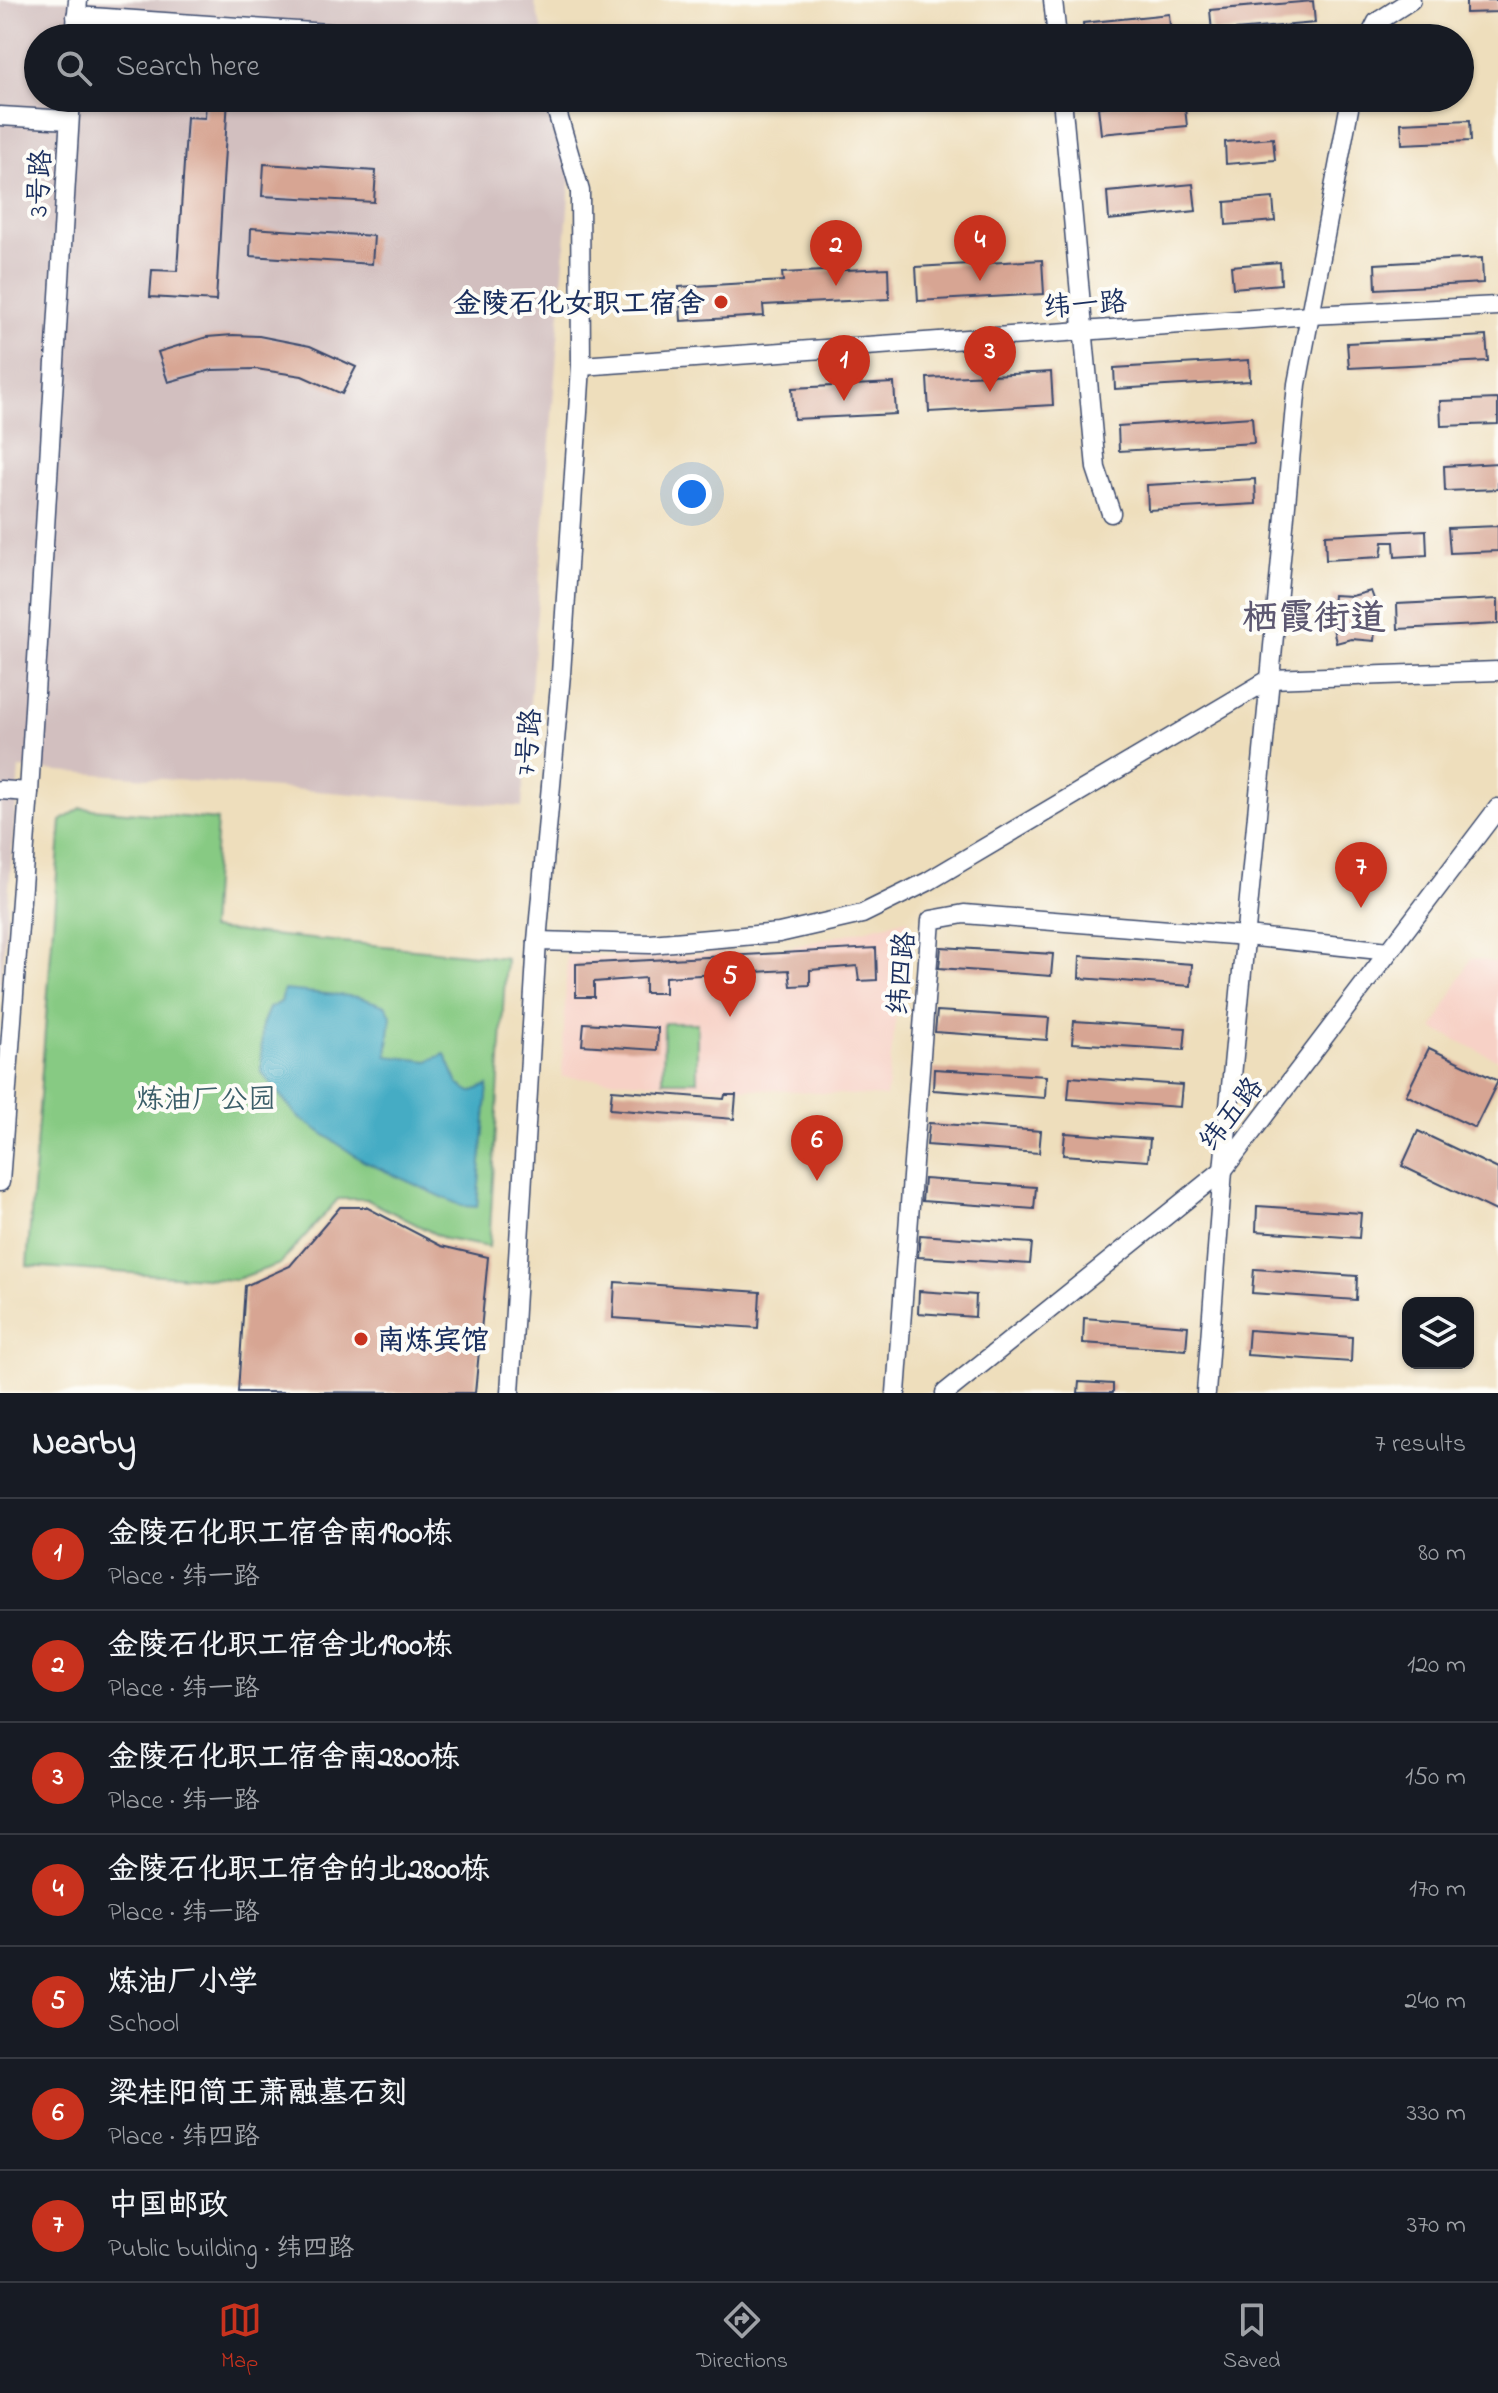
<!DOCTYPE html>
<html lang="en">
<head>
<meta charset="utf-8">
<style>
	body { margin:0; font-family:"Indie Flower","LXGW WenKai TC",sans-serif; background:#20242c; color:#f1f3f6 }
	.controls { position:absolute; right:24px; bottom:24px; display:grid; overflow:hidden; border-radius:16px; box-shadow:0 2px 6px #0004 }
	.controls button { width:72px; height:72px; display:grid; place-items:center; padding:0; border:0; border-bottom:2px solid #363941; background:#171b24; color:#f1f3f6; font:40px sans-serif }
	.you { position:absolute; left:692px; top:494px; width:28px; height:28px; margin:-20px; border:6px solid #fff; border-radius:50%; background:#1a73e8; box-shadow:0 0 0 12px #1a73e833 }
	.badge { display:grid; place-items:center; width:52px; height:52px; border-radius:50%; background:#c8321e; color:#fff; font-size:26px; font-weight:700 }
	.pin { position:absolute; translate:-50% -66px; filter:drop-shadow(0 2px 4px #0008) }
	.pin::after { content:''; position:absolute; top:42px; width:28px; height:24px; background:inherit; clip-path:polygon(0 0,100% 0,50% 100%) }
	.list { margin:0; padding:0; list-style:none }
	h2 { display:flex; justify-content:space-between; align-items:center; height:104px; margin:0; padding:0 32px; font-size:34px }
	h2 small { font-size:26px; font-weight:400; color:#9ea1a6 }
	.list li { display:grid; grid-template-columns:52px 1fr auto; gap:24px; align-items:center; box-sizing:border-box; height:112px; padding:0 32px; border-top:2px solid #363941 }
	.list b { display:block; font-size:30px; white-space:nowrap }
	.list p { margin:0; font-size:26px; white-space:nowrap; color:#9ea1a6 }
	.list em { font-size:26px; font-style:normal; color:#9ea1a6 }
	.icon { flex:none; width:44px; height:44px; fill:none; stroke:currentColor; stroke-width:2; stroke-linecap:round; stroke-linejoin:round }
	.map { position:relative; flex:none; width:1498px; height:1393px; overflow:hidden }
	.search { position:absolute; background:#171b24; box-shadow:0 2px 6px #0004; left:24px; right:24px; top:24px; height:88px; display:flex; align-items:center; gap:20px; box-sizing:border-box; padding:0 28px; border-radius:44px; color:#9ea1a6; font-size:30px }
	.sheet { height:888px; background:#171b24 }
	nav { display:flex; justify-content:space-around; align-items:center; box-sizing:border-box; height:112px; border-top:2px solid #363941; background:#171b24; font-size:22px; color:#9ea1a6 }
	nav a { display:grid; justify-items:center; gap:4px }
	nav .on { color:#c8321e }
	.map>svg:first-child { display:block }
	.built { fill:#f7d1c6 }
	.industrial { fill:#d2bfbf }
	.green { fill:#87ca83; stroke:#517c70; stroke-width:2 }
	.water { fill:#45acc4; stroke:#306e91; stroke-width:2 }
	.building { fill:#d7a593 }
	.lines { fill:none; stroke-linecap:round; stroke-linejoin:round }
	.minor-casing { stroke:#3b496c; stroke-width:21 }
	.minor { stroke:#fff; stroke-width:18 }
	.poi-dot { fill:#c8321e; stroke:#fdfcf7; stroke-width:3 }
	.labels { text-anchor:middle; stroke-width:8; stroke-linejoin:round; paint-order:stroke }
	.street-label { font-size:28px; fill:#1b2f5e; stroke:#fdfcf7 }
	.poi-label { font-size:28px; font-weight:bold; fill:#1b2f5e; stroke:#fdfcf7; text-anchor:end }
	.park-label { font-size:28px; fill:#3b5e69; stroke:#fdfcf7 }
	.district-label { font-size:36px; font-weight:bold; fill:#5d5871; stroke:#fdfcf7 }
</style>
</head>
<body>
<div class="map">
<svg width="1498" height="1393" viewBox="0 0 1498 1393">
	<rect width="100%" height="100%" fill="#fdfcf7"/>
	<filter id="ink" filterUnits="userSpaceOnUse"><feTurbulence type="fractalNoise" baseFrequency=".0125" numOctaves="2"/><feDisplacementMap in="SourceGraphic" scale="16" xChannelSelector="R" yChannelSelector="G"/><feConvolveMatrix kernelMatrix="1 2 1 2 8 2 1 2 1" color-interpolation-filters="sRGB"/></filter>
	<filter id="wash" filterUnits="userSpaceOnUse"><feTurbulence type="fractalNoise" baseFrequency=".006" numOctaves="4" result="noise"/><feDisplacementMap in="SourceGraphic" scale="32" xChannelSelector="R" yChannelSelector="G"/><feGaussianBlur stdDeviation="1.8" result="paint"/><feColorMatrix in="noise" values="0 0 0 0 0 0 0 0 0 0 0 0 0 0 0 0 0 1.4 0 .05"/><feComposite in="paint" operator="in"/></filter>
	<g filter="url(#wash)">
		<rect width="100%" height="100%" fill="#eedebc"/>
		<g class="built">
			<path d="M908 919 886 1097 562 1077 567 955 656 957 784 949Z"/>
			<path d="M1471 958 1498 963V1060L1433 1029Z"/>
		</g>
		<path class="industrial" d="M0 0H534L544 38H38V98H561L573 143 522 807 19 768 0 997Z"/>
		<g class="green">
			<path d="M81 808 217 820 210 929 506 958 489 1247 445 1239 366 1199H338L280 1264 234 1280 27 1266 61 821Z"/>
			<path d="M664 1023H697V1081H663Z"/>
		</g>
		<path class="water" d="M284 990 359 997 386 1006 391 1015 387 1056 428 1061 445 1054 458 1084 471 1092 488 1085 477 1207 462 1206 363 1161 297 1116 261 1072 262 1025 269 1008 281 1002Z"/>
		<g id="blocks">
			<g class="building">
				<path d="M1466 0H1498V12L1466 13Z"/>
				<path d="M1313 1 1315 23 1212 32 1210 10Z"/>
				<path d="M1169 14 1171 38H1084L1083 23Z"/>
				<path d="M206 98H228L216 301 150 297 152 270 177 271 187 117 205 118Z"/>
				<path d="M1184 99 1187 126 1101 134 1098 107Z"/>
				<path d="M1470 120 1471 141 1402 144 1401 123Z"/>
				<path d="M1273 138 1275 160 1226 164 1225 142Z"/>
				<path d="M264 164 376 171 374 202 262 196Z"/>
				<path d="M1193 184 1196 211 1109 220 1107 192Z"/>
				<path d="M1273 198 1275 221 1226 225 1225 202Z"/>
				<path d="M251 228 374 236 372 264 250 256Z"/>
				<path d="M1482 258 1483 283 1376 289 1375 264Z"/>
				<path d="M1042 260 1044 294 918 301 916 267Z"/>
				<path d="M1280 262 1281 284 1233 288 1231 266Z"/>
				<path d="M888 268 889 299 763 305 764 316 681 321 679 287 783 281 782 273Z"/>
				<path d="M233 335 259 336 310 346 356 367 342 394 302 376 256 369 212 370 168 382 158 352 207 337Z"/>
				<path d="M1486 336 1488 361 1349 368 1347 343Z"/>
				<path d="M1249 360 1250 381 1115 389 1114 368Z"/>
				<path d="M1051 372 1053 405 929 412 927 378Z"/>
				<path d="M894 383 896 414 794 419 792 388Z"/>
				<path d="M1498 399V424L1441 426 1440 401Z"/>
				<path d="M1252 417 1254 443 1119 451 1118 426Z"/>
				<path d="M1498 463V489L1445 491 1444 466Z"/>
				<path d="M1255 479 1256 504 1148 510 1147 485Z"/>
				<path d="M1498 526V551L1450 553 1448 528Z"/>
				<path d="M1426 530 1427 555 1395 557 1394 542H1383L1381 557 1326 560 1325 535Z"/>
				<path d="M1371 591 1377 607 1374 641 1351 639 1336 643 1331 617 1333 595 1352 596Z"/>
				<path d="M1498 599V624L1398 629 1397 604Z"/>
				<path d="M941 947 1053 954 1051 976 939 968Z"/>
				<path d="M876 948 877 980 859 981 857 966 810 970V985L791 986 789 970 665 977V993H645V978L594 982V997H576V964Z"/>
				<path d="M1080 956 1192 964 1191 986 1079 978Z"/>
				<path d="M937 1011 1049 1018 1047 1040 935 1032Z"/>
				<path d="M1074 1021 1186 1028 1184 1050 1072 1043Z"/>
				<path d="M584 1023 658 1028 657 1050 582 1045Z"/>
				<path d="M1429 1048 1498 1081 1475 1128 1406 1095Z"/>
				<path d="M934 1069 1046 1076 1045 1098 933 1090Z"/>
				<path d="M1070 1077 1182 1085 1180 1107 1068 1099Z"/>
				<path d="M612 1090 724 1099 725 1095H736L734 1119 610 1109Z"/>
				<path d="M929 1123 1041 1131 1039 1153 927 1145Z"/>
				<path d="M1418 1131 1498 1169V1212L1402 1166Z"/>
				<path d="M1065 1133 1150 1139 1148 1161 1063 1155Z"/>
				<path d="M924 1179 1036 1187 1034 1209 922 1201Z"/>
				<path d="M1257 1206 1361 1213 1359 1238 1256 1231Z"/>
				<path d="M340 1207H366L441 1246 488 1257 475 1393 238 1392 245 1286 290 1266Z"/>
				<path d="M920 1235 1032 1243 1030 1264 918 1257Z"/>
				<path d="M1254 1269 1357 1276 1356 1300 1252 1293Z"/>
				<path d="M615 1282 760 1292 758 1328 613 1318Z"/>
				<path d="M919 1291 976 1295 975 1317 918 1313Z"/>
				<path d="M1084 1318 1188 1326 1186 1350 1083 1343Z"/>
				<path d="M1249 1330 1352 1337 1351 1362 1247 1355Z"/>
				<path d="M1079 1382 1113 1384V1393H1078Z"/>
			</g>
		</g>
	</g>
	<g filter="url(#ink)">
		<use href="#blocks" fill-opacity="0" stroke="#3b496c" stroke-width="2"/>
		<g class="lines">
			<g class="minor-casing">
				<g id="minor">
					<path d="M1053 0 1057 38"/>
					<path d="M76 16 402 38"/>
					<path d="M75 38 78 0"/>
					<path d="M1369 38 1377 22 1411 0"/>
					<path d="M1062 98 1096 468 1111 513"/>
					<path d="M1351 98 1297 384 1270 679 1498 671"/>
					<path d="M0 116 69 120"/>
					<path d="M581 366 1310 315 1498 306"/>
					<path d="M0 790 29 792"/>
					<path d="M537 941 650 944 779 933 862 914 927 882 1270 679 1223 1170 1206 1393"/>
					<path d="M0 1182 29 792 71 98"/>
					<path d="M510 1393 537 941 561 674 581 366 580 191 553 98"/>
					<path d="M896 1393 931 920 964 914 1246 936 1389 951"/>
					<path d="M945 1393 1223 1170 1498 808"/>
				</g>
			</g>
			<use href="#minor" class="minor"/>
		</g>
	</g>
	<g class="poi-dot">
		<circle cx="721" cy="302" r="8"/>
		<circle cx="361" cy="1339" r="8"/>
	</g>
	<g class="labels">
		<g class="street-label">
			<text transform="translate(38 183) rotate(-87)" y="10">3号路</text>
			<text transform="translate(1085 303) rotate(-4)" y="10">纬一路</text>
			<text transform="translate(527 742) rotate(-85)" y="10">7号路</text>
			<text transform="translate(900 973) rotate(-85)" y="10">纬四路</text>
			<text transform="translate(1230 1113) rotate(-52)" y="10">纬五路</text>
		</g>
		<g class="poi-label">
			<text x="705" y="312">金陵石化女职工宿舍</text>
			<text x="377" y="1349" text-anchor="start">南炼宾馆</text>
		</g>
		<g class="park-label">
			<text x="206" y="1108">炼油厂公园</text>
		</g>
		<g class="district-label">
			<text x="1314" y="629">栖霞街道</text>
		</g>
	</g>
</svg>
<div class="controls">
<button><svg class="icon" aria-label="layers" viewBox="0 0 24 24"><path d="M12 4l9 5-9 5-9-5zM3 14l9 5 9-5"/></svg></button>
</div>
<div class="you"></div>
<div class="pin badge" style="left:844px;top:401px">1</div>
<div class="pin badge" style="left:836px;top:286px">2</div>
<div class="pin badge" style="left:990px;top:392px">3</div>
<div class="pin badge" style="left:980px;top:281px">4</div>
<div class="pin badge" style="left:730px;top:1017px">5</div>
<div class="pin badge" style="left:817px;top:1181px">6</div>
<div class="pin badge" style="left:1361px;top:908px">7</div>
<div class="search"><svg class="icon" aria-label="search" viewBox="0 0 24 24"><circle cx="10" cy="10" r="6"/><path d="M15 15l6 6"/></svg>Search here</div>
</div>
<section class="sheet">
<h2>Nearby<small>7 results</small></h2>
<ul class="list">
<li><span class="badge">1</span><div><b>金陵石化职工宿舍南1900栋</b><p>Place · 纬一路</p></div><em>80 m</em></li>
<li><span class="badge">2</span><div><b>金陵石化职工宿舍北1900栋</b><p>Place · 纬一路</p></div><em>120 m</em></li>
<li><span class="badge">3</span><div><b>金陵石化职工宿舍南2800栋</b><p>Place · 纬一路</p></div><em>150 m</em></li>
<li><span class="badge">4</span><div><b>金陵石化职工宿舍的北2800栋</b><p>Place · 纬一路</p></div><em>170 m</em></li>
<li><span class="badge">5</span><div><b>炼油厂小学</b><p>School</p></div><em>240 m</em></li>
<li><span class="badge">6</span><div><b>梁桂阳简王萧融墓石刻</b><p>Place · 纬四路</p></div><em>330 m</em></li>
<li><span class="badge">7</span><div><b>中国邮政</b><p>Public building · 纬四路</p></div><em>370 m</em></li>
</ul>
</section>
<nav>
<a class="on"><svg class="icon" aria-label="map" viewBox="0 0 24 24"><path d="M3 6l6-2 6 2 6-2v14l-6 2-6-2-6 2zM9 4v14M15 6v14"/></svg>Map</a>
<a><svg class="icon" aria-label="directions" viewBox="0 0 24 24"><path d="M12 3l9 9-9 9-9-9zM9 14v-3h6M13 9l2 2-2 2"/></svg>Directions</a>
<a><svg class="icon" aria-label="saved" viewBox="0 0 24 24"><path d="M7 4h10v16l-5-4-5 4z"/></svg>Saved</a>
</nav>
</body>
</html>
